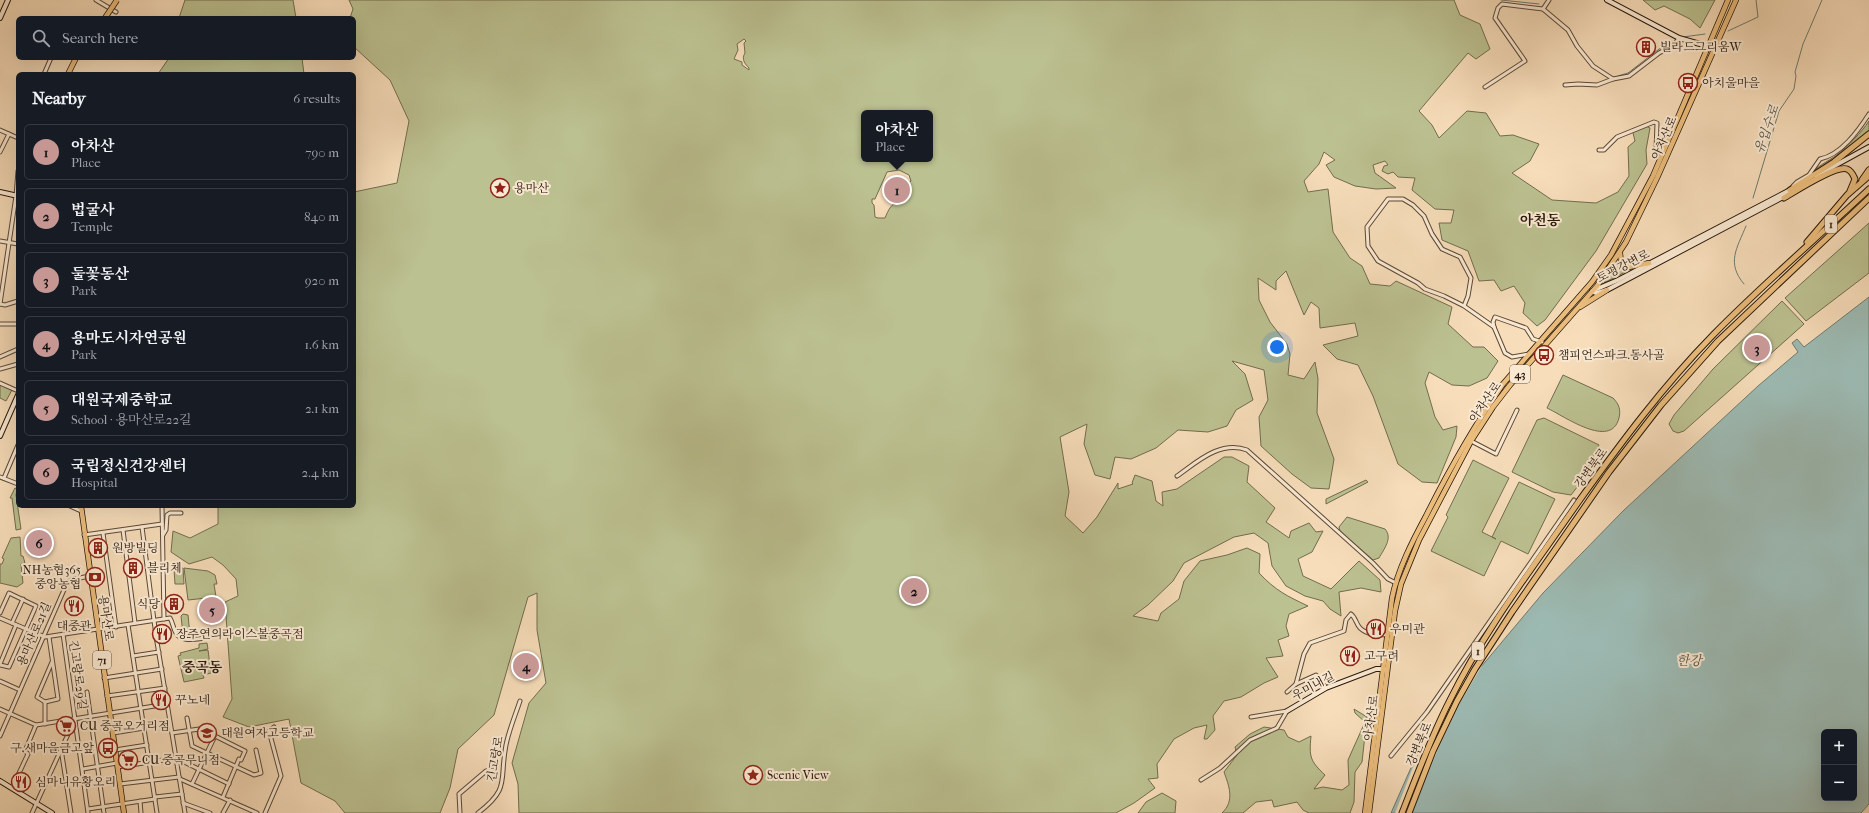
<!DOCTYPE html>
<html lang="en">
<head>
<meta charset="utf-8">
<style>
	body { margin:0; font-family:"IM FELL French Canon","Noto Serif KR",serif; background:#20242c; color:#f1f3f6 }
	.controls { position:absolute; right:12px; bottom:12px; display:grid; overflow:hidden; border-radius:6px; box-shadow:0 4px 16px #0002 }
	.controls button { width:36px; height:36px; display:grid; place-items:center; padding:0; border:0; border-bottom:1px solid #363941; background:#171b24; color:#f1f3f6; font:20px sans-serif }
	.you { position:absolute; left:1277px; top:347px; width:14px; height:14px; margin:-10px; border:3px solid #fff; border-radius:50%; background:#1a73e8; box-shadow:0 0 0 6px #1a73e833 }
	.badge { display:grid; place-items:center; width:26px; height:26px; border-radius:50%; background:#c59692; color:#111; font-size:13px; font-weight:700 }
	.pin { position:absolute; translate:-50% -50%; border:2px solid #fff; box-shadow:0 1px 4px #0006 }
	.popup { position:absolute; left:861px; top:110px; width:72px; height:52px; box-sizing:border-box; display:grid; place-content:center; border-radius:6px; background:#171b24; filter:drop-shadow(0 1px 3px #0005); font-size:13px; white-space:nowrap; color:#9ea1a6 }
	.popup b { font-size:15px; color:#f1f3f6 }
	.popup::after { content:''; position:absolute; left:50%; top:100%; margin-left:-8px; border:8px solid transparent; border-top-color:#171b24 }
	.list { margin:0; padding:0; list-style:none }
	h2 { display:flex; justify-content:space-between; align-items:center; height:52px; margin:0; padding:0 16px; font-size:17px }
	h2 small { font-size:13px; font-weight:400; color:#9ea1a6 }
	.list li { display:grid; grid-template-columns:26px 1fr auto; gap:12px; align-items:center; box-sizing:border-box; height:56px; margin:0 8px 8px; padding:0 8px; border:1px solid #363941; border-radius:6px }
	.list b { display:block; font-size:15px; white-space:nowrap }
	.list p { margin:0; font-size:13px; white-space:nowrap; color:#9ea1a6 }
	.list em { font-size:13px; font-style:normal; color:#9ea1a6 }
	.icon { flex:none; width:22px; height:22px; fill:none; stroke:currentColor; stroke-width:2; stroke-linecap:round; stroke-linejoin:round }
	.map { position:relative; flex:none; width:1869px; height:813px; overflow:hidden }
	.search { position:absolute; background:#171b24; box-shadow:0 4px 16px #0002; left:16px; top:16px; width:340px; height:44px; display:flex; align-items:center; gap:10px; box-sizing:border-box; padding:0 14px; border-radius:6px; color:#9ea1a6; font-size:15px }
	.panel { position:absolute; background:#171b24; box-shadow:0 4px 16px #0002; left:16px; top:72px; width:340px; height:436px; border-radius:6px }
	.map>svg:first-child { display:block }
	.green { fill:#bcc191; stroke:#726c4e; fill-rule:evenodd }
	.water { fill:#9dbbb4; stroke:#6e7a70; fill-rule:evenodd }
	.pier { fill:#f7ddba }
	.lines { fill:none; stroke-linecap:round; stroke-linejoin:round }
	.stream { stroke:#6e7a70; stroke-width:1 }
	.street-casing { stroke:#5c4937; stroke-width:5 }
	.secondary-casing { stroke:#28180b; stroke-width:6 }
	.primary-casing { stroke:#28180b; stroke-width:6 }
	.highway-casing { stroke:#28180b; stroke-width:7 }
	.street { stroke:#fae9d2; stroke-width:3 }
	.secondary { stroke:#fae9d2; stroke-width:4 }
	.primary { stroke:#ecbe7d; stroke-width:4.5 }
	.highway { stroke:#ecbe7d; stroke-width:5 }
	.primary-bridge-casing { stroke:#28180b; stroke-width:6; stroke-linecap:butt }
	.primary-bridge { stroke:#ecbe7d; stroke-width:4.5 }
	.labels { text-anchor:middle; stroke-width:4; stroke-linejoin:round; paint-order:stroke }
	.shield { fill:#fae9d2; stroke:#675747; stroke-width:1 }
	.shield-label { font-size:11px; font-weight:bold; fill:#28180b }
	.poi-label { font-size:12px; fill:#28180b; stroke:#fae9d2; text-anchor:start }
	.street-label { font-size:12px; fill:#28180b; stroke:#fae9d2 }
	.water-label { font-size:13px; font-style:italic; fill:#515146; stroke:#fae9d2 }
	.quarter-label { font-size:14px; font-weight:bold; fill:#28180b; stroke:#fae9d2 }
</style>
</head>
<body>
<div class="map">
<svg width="1869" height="813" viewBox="0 0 1869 813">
	<rect width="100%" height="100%" fill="#f7ddba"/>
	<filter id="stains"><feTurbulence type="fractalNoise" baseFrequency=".005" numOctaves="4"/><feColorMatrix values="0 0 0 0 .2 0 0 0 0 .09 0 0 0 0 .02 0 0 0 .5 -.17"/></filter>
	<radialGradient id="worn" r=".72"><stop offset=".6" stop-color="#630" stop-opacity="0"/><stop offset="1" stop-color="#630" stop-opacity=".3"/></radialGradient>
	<g class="green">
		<path d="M185 0H293L296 18H179Z"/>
		<path d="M349 0H1454L1460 15 1480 24 1490 49 1476 59 1468 53 1419 111 1432 125 1439 138 1467 111 1486 113 1500 136 1513 135 1539 144 1530 161 1512 173 1552 200 1596 203 1618 192 1629 176 1628 147 1635 141 1632 129 1644 125 1650 128 1646 150 1647 164 1596 251 1545 320 1537 326 1523 313 1525 303 1514 286 1501 291 1494 280 1479 281 1468 251 1442 240 1439 223H1451L1454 210 1435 209 1412 190 1415 178 1398 177 1393 172 1388 174 1382 171 1384 166 1388 165 1385 161 1373 165 1375 173 1396 188 1376 189 1355 186 1334 177 1326 165 1335 160 1324 152 1319 164 1304 181 1308 192 1328 189 1333 232 1350 258 1362 266 1370 284 1390 286 1396 281 1452 307 1448 324 1473 347H1484L1498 361 1487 378 1469 386 1452 385 1429 372 1425 383 1435 417 1443 430 1457 426 1456 437 1437 483 1422 482 1398 464 1373 396 1358 365 1337 359 1323 345 1358 336 1355 323 1320 328 1319 308 1311 302 1304 315 1286 271 1276 281V290L1258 278 1259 300 1270 322 1287 344 1290 354 1288 375 1304 379 1315 362 1318 379 1317 413 1334 459 1329 489 1311 488 1292 474 1261 446 1259 417 1268 400 1264 370 1232 361 1245 374 1253 400 1236 410 1227 426 1208 432 1178 430 1156 448 1131 459 1115 457 1110 479 1095 475 1084 444 1087 424 1060 437 1069 492 1065 516 1083 533 1097 517 1118 483V489L1133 484 1132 483 1135 475 1152 481 1156 501 1163 506 1162 492 1177 489 1224 457H1232L1249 466 1247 482 1275 508 1266 522 1289 538 1291 531 1309 523 1316 532 1323 531 1312 552 1298 559 1303 576 1331 589 1359 561 1380 580 1381 592 1361 588 1339 592 1341 616 1330 609 1323 601 1305 596 1286 586 1272 566 1268 543 1254 533 1234 537 1184 563 1173 581 1148 605 1133 616 1158 621 1161 613 1179 599 1184 581 1200 561 1227 555 1247 548 1260 554 1259 573C1276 591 1287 596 1308 606L1289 614 1286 626 1289 636 1278 640 1283 656 1266 658 1278 677 1264 683 1241 697 1224 701 1213 716 1215 730 1207 739H1204L1207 725 1194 728 1174 739 1157 764 1158 778 1148 779 1155 788 1134 803 1116 813H519L518 784 512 763 529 703 546 683 537 630V593L528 597 494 715 458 749 450 788 440 813H345L335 801 301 783 289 719 249 727 223 717 232 699 225 602 238 596 236 579 223 565 212 557 189 564 171 552 173 531 190 538 218 524V506H354V192L397 183 409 121 390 80 354 47V18H350L353 9ZM744 39 746 41 744 43 745 53C741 59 745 64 749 68V70L742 65V62L734 59 738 50 737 44ZM864 113H930V159H864ZM899 170 909 175 911 181 905 186 899 202C891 203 888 211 885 218H878L875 217 874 205 872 203V199H875L887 172Z"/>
		<path d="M1643 0H1715L1700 28 1690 19 1664 6 1655 10Z"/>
		<path d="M169 58H302L304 74H158Z"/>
		<path d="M1869 121V133L1855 145 1809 176C1817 166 1827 162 1837 155 1848 146 1861 133 1869 121Z"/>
		<path d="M1869 223V273L1806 321 1785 298Z"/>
		<path d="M1618 262 1629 270 1604 283Z"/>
		<path d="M1782 301 1804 324 1684 431 1678 433 1673 431 1669 424 1674 415 1713 369Z"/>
		<path d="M1563 375 1613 398C1619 404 1621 410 1619 418 1611 450 1564 416 1547 408Z"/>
		<path d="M0 384 12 390 6 401 0 398Z"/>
		<path d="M1544 418 1599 445 1581 482 1571 495 1553 492 1512 472 1537 420Z"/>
		<path d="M1473 460 1509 478 1482 532 1496 539 1492 537 1519 482 1555 499 1528 554 1501 541 1484 576 1431 551 1448 517 1446 515Z"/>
		<path d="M1366 480 1368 482 1326 504V499Z"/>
		<path d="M15 488 17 489 16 495 21 529 16 530 12 498H10Z"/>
		<path d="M1347 517 1385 529C1393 538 1384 549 1379 558L1373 560 1340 531 1339 527Z"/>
		<path d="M20 537 21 556H23L25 563 21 564 23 583 17 587 0 583V564H2L4 559 2 558 11 538Z"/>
		<path d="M183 568 184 584H175L174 569Z"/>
		<path d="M184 568 208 571 215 575 217 584H214L216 597 188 600Z"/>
		<path d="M183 614 188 615 190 635 189 637 183 634 181 616Z"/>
		<path d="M207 643 208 649 199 651 208 650 211 673 203 675 204 678 184 682 178 656 181 655 180 653 199 648V644Z"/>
		<path d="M1354 709 1367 717 1362 762 1355 772 1354 802 1350 813H1309L1303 810 1297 802 1274 807 1272 800 1256 802 1243 813H1222C1235 801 1229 786 1224 772L1237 755 1235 747 1250 734 1264 727 1284 730 1288 737 1299 742 1311 736C1309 757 1310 761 1325 775L1314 789 1323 787 1342 790 1349 785 1348 760 1365 722 1355 713Z"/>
		<path d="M1162 793 1176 801 1175 813H1138L1146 802Z"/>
	</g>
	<path class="water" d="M1869 297V804L1861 813H1391L1414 761 1460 692 1543 593 1623 511 1758 386 1798 352 1792 343 1797 339 1804 347ZM1824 732H1854V798H1824Z"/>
	<path class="pier" d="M1483 664 1461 701 1438 749 1412 813H1395L1421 747 1459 691Z"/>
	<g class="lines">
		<g class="stream">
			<path d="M1501 0 1539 4"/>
			<path d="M1728 31 1758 17 1756 0"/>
			<path d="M1683 37 1705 34"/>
			<path d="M1618 76 1628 73 1667 43"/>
			<path d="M1753 198 1779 111 1794 89 1796 76 1795 72 1803 44 1822 0"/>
			<path d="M1744 284C1726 263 1737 248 1746 226"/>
		</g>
		<g class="street-casing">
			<g id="street">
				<path d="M96 0 116 12"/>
				<path d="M1543 9 1549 0"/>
				<path d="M44 74 51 58"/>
				<path d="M1565 85 1578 84 1597 85 1613 79"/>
				<path d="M1485 87 1525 61 1495 18 1498 8 1502 4 1543 9 1568 30 1577 46 1593 66 1613 79 1629 76 1659 53 1674 45 1679 38"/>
				<path d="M0 130 18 138"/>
				<path d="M1599 150H1604L1617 137 1654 122 1657 123 1656 151 1662 153"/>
				<path d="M0 152 9 134"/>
				<path d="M1793 186 1797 182 1809 175 1820 159C1841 155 1858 131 1869 114"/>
				<path d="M0 241 18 244"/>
				<path d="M0 304 16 196 18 171"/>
				<path d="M0 304 5 305 18 301"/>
				<path d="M1464 306 1444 296 1425 289 1418 283 1378 261 1368 246 1367 227 1388 199H1403L1413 205 1424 216 1432 234 1442 249 1460 257 1471 278 1468 296 1464 306 1494 327"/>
				<path d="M0 324H18"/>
				<path d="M1529 354 1512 357 1505 353 1494 327 1493 322 1495 317 1526 328 1533 339 1542 342"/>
				<path d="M0 357 18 349"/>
				<path d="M0 369 18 364"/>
				<path d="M0 383 18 391"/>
				<path d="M1471 441 1496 454 1517 410"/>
				<path d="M1177 476C1197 462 1220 440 1247 450L1373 563 1388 579 1396 583"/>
				<path d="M0 477 18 484"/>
				<path d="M4 478 18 445"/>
				<path d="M70 506 81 511"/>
				<path d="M162 506 164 619"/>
				<path d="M142 527 156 636 185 813"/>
				<path d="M123 530 135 623"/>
				<path d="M103 533 116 627"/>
				<path d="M84 535 162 524"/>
				<path d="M163 535 166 530 167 515 170 513H181"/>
				<path d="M0 613 9 593 36 606 9 667 0 665"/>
				<path d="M0 618 45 637 170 618C173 623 173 628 176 633 181 643 197 639 206 638"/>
				<path d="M12 623 23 599"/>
				<path d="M128 625 157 813"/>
				<path d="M63 634 88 813"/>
				<path d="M49 637 58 699 45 702 37 697 52 662"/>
				<path d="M133 656 159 652"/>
				<path d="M0 664 16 625"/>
				<path d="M104 678 162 669"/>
				<path d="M0 681 20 690"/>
				<path d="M1296 684 1304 654 1310 643 1344 631 1346 620 1351 614C1356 618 1356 624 1360 628 1367 635 1379 636 1388 634"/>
				<path d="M87 692 104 813"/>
				<path d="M1287 692 1296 684 1316 675 1326 688"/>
				<path d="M107 696 165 688"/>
				<path d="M45 702V724"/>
				<path d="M0 709 36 725 167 704"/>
				<path d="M1251 717 1287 711"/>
				<path d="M187 718 192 746 254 775 261 773 256 750"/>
				<path d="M113 733 144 728"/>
				<path d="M172 733 206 728 207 733"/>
				<path d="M0 736 67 583 71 580 89 576"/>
				<path d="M61 749 71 813"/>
				<path d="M115 750 147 745"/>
				<path d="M1391 756 1427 712 1574 500"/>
				<path d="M118 767 176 758 229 784"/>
				<path d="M83 769 117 763"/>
				<path d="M180 779 257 813"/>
				<path d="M1201 780 1220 768 1250 740 1277 728 1287 711"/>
				<path d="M120 784 179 777"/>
				<path d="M192 784 215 736 245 751 241 760 239 759 223 797"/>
				<path d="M12 788 28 754 25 751 36 725"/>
				<path d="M155 797 182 794"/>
				<path d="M140 801 141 813"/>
				<path d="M183 803 210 813"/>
				<path d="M88 809 155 799"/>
				<path d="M32 813 75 719"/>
				<path d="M223 813 230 800"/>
				<path d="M265 813 281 776 269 731 274 727"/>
				<path d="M460 813 459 794 486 771 493 770"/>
				<path d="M478 813C511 788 499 780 506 745 509 730 515 716 520 701"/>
			</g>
		</g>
		<g class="secondary-casing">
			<g id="secondary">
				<path d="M1607 0 1679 38 1714 48"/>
				<path d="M0 18 8 0"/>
				<path d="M1816 176 1869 147"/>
				<path d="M0 192 18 196"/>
				<path d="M1592 291 1618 280 1792 189"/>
				<path d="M1593 292 1597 293 1607 290 1785 196"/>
				<path d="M0 436 18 395"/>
				<path d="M1287 711 1326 688 1376 669H1385"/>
				<path d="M0 781 52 813"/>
			</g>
		</g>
		<g class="primary-casing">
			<g id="primary">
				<path d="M68 74 76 58"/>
				<path d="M1620 253 1621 261 1629 267 1649 263"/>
				<path d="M1580 307 1607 290"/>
				<path d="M81 506 124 813"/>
				<path d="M1365 813 1392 598C1398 569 1412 542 1426 516 1449 470 1474 426 1503 384L1592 282 1611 255 1653 176 1728 0"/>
				<path d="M1369 813 1395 611 1401 584 1419 540 1471 441 1493 407 1510 385 1597 286 1626 242 1657 178 1736 0"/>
			</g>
		</g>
		<g class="highway-casing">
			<g id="highway">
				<path d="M1862 180 1869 170"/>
				<path d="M1790 190 1834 162 1869 134"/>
				<path d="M1784 198C1796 191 1836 165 1847 169 1852 171 1853 175 1855 179L1850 191"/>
				<path d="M1807 242 1847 195 1869 176"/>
				<path d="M1402 813C1417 775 1431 737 1450 700 1485 629 1534 566 1579 501 1620 444 1663 386 1713 335 1763 284 1817 238 1869 189"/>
				<path d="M1409 813 1433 751 1457 701 1475 669 1512 612 1609 472 1661 405 1718 341 1869 198"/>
			</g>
		</g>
		<use href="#street" class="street"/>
		<use href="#secondary" class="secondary"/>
		<use href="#primary" class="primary"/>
		<use href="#highway" class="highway"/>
		<g class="primary-bridge-casing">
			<path id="primary-bridge" d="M105 18 117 0"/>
		</g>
		<use href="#primary-bridge" class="primary-bridge"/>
	</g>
	<defs>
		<g id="building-ring" transform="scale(1)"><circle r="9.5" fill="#fae9d2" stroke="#8f2418" stroke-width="1.5"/><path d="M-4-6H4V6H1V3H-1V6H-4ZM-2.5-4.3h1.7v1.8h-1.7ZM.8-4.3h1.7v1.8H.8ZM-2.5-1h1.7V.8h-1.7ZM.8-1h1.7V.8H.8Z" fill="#8f2418"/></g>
		<g id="bus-ring" transform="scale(1)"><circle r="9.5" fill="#fae9d2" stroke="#8f2418" stroke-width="1.5"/><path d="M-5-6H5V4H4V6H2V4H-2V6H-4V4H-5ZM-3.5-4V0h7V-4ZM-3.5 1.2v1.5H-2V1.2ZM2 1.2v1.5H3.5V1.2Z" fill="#8f2418"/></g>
		<g id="sight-ring" transform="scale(1)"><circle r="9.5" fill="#fae9d2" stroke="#8f2418" stroke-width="1.5"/><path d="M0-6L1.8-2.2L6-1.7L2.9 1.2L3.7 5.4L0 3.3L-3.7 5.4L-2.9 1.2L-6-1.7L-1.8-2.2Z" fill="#8f2418"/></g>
		<g id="bank-ring" transform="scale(1)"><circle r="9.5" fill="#fae9d2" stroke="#8f2418" stroke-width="1.5"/><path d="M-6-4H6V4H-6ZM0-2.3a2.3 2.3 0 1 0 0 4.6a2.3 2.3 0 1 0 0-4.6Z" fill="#8f2418"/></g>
		<g id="restaurant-ring" transform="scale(1)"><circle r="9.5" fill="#fae9d2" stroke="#8f2418" stroke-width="1.5"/><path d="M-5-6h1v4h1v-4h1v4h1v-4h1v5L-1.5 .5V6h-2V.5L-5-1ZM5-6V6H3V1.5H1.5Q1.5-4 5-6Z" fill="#8f2418"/></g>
		<g id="supermarket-ring" transform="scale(1)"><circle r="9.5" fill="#fae9d2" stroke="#8f2418" stroke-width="1.5"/><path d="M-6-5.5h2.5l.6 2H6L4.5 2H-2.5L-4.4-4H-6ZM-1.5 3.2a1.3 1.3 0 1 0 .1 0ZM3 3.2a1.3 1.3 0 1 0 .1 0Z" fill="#8f2418"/></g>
		<g id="school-ring" transform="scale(1)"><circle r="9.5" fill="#fae9d2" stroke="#8f2418" stroke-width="1.5"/><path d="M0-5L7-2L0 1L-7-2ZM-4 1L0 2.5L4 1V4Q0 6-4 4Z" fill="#8f2418"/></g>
	</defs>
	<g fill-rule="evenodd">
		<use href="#building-ring" x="1646" y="47"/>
		<use href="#bus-ring" x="1688" y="83"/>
		<use href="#sight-ring" x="500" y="188"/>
		<use href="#bus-ring" x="1544" y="355"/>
		<use href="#building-ring" x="98" y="548"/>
		<use href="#building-ring" x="133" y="568"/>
		<use href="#bank-ring" x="95" y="577"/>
		<use href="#building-ring" x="174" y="604"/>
		<use href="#restaurant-ring" x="74" y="606"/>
		<use href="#restaurant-ring" x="1376" y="629"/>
		<use href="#restaurant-ring" x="162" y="634"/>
		<use href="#restaurant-ring" x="1350" y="656"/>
		<use href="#restaurant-ring" x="161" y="700"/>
		<use href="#supermarket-ring" x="66" y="726"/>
		<use href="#school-ring" x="207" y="733"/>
		<use href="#bus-ring" x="108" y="748"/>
		<use href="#supermarket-ring" x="128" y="760"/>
		<use href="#sight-ring" x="753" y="775"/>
		<use href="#restaurant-ring" x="21" y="782"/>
	</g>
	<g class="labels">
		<g class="shield">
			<rect x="1825" y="215" width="12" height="18" rx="3"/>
			<rect x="1510" y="365" width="20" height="18" rx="3"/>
			<rect x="1472" y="642" width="12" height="18" rx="3"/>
			<rect x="93" y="651" width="18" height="18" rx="3"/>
		</g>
		<g class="shield-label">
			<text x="1831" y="228">1</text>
			<text x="1520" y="378">43</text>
			<text x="1478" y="655">1</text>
			<text x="102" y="664">71</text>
		</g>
		<g class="poi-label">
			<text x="1660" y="51">빌라드그리움W</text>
			<text x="1702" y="87">아치울마을</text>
			<text x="514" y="192">용마산</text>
			<text x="1558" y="359">챔피언스파크.동사골</text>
			<text x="112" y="552">원방빌딩</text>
			<text x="147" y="572">블리체</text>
			<text x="81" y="574" text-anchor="end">NH농협365<tspan x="81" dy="14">중앙농협</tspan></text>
			<text x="160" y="608" text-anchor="end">식당</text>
			<text x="74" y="630" text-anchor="middle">대중관</text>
			<text x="1390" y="633">우미관</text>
			<text x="176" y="638">장주연의라이스볼중곡점</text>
			<text x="1364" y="660">고구려</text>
			<text x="175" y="704">꾸노네</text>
			<text x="80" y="730">CU 중곡오거리점</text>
			<text x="221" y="737">대원여자고등학교</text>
			<text x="94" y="752" text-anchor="end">구.새마을금고앞</text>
			<text x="142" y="764">CU 중곡무니점</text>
			<text x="767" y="779">Scenic View</text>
			<text x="35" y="786">심마니유황오리</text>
		</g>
		<g class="street-label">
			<text transform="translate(1664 138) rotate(-66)" y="4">아차산로</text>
			<text transform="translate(1623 266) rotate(-27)" y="4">토평강변로</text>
			<text transform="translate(1485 402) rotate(-55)" y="4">아차산로</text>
			<text transform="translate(1591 468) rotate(-54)" y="4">강변북로</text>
			<text transform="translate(106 618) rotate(82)" y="4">용마산로</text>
			<text transform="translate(34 634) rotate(-67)" y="4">용마산로21길</text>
			<text transform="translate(78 675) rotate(82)" y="4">긴고랑로29길</text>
			<text transform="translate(1313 686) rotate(-28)" y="4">우미내길</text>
			<text transform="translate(1371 718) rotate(-82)" y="4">아차산로</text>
			<text transform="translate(1419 744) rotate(-67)" y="4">강변북로</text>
			<text transform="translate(495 759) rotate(-80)" y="4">긴고랑로</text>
		</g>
		<g class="water-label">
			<text transform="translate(1766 129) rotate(-71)" y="5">유입수로</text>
			<text x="1689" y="665">한강</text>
		</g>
		<g class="quarter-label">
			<text x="1540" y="225">아천동</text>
			<text x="202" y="672">중곡동</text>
		</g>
	</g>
	<rect width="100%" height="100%" filter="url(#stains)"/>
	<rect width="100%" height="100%" fill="url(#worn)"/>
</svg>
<div class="controls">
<button>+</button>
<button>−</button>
</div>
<div class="you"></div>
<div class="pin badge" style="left:897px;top:190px">1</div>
<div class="popup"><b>아차산</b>Place</div>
<div class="pin badge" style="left:914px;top:591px">2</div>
<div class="pin badge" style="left:1757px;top:348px">3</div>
<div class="pin badge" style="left:526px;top:666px">4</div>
<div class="pin badge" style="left:212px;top:610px">5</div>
<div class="pin badge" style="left:39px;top:543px">6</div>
<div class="search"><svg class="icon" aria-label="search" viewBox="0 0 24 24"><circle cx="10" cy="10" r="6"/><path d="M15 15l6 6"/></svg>Search here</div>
<section class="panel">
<h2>Nearby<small>6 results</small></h2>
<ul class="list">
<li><span class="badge">1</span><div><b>아차산</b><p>Place</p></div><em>790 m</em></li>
<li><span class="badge">2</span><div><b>법굴사</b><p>Temple</p></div><em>840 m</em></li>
<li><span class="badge">3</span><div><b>둘꽃동산</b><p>Park</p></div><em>920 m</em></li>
<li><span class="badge">4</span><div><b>용마도시자연공원</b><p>Park</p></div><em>1.6 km</em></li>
<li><span class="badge">5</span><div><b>대원국제중학교</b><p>School · 용마산로22길</p></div><em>2.1 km</em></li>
<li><span class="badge">6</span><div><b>국립정신건강센터</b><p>Hospital</p></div><em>2.4 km</em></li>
</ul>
</section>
</div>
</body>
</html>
